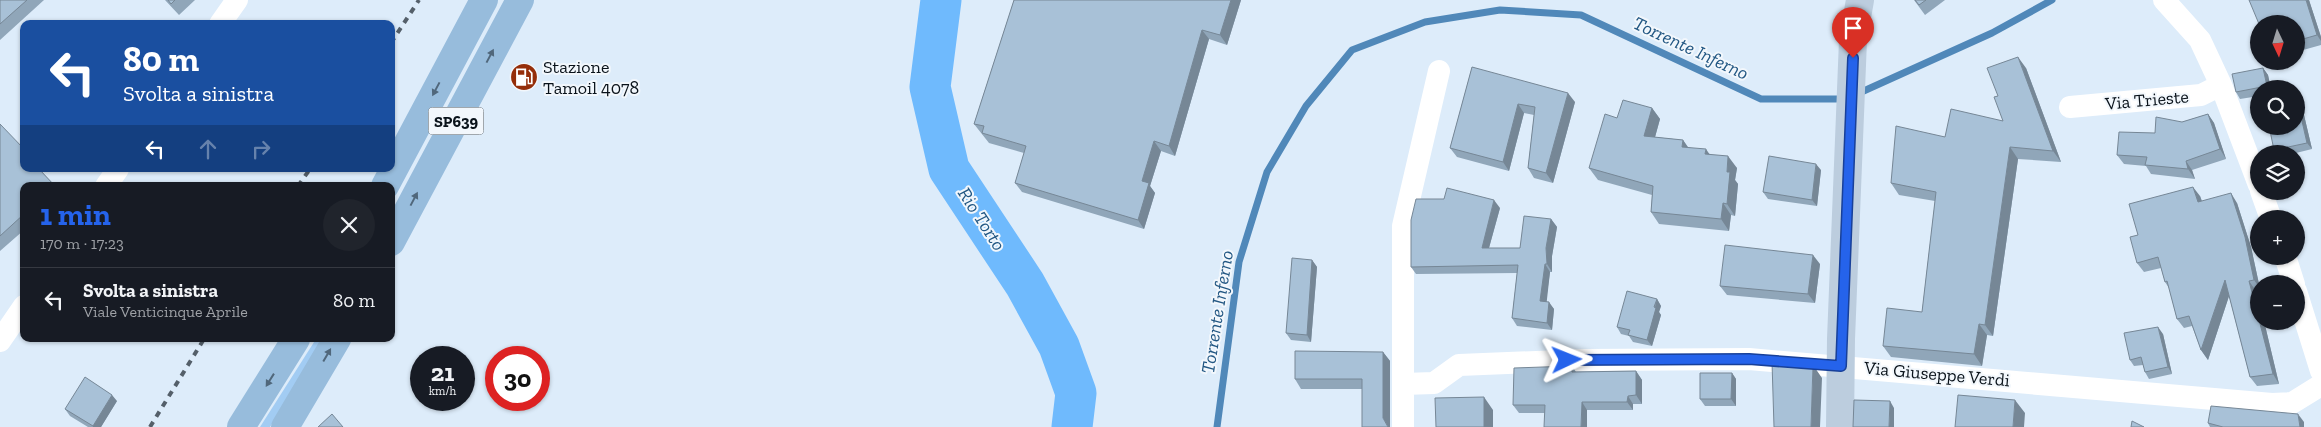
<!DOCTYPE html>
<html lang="it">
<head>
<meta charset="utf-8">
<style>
	:root { --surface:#171b24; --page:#20242c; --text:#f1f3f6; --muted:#9ea1a6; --line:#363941; --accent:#2563eb }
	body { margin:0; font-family:"Zilla Slab",serif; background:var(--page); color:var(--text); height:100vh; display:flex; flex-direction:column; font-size:19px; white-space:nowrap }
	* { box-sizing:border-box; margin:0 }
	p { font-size:16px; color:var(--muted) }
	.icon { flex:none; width:28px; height:28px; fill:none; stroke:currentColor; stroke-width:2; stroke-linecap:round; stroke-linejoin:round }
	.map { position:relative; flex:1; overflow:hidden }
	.sheet { position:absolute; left:20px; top:182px; width:375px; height:160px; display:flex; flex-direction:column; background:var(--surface); border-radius:10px; box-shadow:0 1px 4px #0004 }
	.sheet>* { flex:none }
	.hud { position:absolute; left:20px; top:20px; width:375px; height:152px; border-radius:10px; box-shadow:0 1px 4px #0004; background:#1a4fa0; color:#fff; overflow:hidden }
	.needle { width:32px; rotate:176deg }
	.buttons { position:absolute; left:2250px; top:15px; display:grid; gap:10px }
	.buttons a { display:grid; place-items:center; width:55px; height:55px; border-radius:50%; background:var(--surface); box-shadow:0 1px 4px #0004; font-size:25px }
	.speed { position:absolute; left:410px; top:346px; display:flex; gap:10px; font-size:25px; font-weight:700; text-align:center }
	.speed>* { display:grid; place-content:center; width:65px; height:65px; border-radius:50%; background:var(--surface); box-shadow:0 1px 4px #0004; line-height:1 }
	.speed small { font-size:12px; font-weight:400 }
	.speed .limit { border:8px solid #d22; background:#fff; color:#111 }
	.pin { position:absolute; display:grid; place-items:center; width:42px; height:42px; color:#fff; margin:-51px -21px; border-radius:50% 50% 50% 0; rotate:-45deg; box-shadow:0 0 5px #0007 }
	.pin .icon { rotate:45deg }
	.me { position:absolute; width:55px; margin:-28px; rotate:88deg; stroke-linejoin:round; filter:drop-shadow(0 0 4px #0008) }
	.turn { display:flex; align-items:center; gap:18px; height:105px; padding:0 20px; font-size:22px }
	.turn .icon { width:65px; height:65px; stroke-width:2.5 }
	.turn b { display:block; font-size:35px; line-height:42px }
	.lanes { display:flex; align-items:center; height:48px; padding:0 20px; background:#0003; justify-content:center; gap:25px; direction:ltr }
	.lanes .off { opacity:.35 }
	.round { display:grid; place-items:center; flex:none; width:52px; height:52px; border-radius:26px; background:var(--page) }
	.summary { display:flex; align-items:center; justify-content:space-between; height:85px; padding:0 20px }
	h1 { font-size:30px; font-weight:700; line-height:38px; color:var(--accent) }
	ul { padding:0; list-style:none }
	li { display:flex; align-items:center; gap:15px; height:65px; padding:0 20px; border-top:1px solid var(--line) }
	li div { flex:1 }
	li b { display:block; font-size:19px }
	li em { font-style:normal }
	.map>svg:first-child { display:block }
	.green { fill:#a2ccf3 }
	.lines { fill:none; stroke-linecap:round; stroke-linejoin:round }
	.stream { stroke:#5088b9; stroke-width:7 }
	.river { stroke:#6fbafd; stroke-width:41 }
	.minor { stroke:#fff; stroke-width:22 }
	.secondary { stroke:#bccdde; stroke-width:28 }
	.primary { stroke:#97bcdc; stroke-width:28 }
	.rail { stroke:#545f69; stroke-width:4; stroke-dasharray:6 6; stroke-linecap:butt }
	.wall { fill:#90a6b9 }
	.shaded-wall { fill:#768796 }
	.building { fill:#a8c1d7; stroke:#768796 }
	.oneway { fill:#50677b }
	.route-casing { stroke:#184099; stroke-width:12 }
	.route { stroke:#2563eb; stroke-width:9 }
	.labels { text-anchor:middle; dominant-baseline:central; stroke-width:4; stroke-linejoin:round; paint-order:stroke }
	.shield { fill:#f2f7fc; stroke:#4f575e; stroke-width:1 }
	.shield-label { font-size:16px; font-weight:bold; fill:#09121a }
	.poi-label { font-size:18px; fill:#09121a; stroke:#f2f7fc; text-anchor:start }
	.street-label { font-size:18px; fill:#09121a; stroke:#f2f7fc }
	.water-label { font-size:19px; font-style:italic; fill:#225783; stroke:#f2f7fc }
</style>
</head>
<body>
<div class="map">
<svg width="2321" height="427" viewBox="0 0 2321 427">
	<rect width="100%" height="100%" fill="#ddecfa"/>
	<path class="green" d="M316,339H324L270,427H260Z"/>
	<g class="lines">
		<path class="stream" d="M1857,94L1992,33L2052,0
			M1217,427L1239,262L1267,172L1306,106L1352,50L1425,22L1500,10L1581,15L1761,99H1845"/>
		<path class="river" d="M941,0L930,87L949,169L1025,284L1059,346L1076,393L1072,427"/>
		<path class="minor" d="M2164,0L2200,40L2221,85L2259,185
			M220,24L237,0
			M2070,107L2201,95L2221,85
			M106,186L118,169
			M2261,191L2271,219
			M2285,256L2294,284
			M2296,291L2321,371
			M0,341L24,306
			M1403,384L1434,383L1459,365L1585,360L1749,359L2272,404L2292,403L2321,385
			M1403,427V226L1439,71"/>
		<path class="secondary" d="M1840,427L1841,339L1853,40L1860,0"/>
		<path class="primary" d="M385,186L484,0
			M391,242L520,0
			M241,427L296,339
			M285,427L337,339"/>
		<path class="rail" d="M391,43L419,0
			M298,186L310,169
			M150,427L204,339"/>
	</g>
	<path class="wall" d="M0,0H44L0,40Z
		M165,0H195L179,15Z
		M1014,0H1241L1227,45L1209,39L1175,156L1161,151L1150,186L1155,193L1144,229L1022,192L1015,183L1024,153L989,143L974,124Z
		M1914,0H1945L1925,15Z
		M2309,0L2321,37V45L2296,52V24Z
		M1472,67L1575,102L1553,183L1534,178L1528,168L1534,115L1524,113L1509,171L1457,157L1450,148Z
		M2026,68L2061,162L2018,159L1993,336L1987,335L1982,366L1891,357L1883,346L1922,312L1935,201L1899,195L1891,183L1945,137L2003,121Z
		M2263,68L2268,75L2271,89H2259V96L2240,99L2236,92Z
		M1652,108L1660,119L1655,137L1683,140L1688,147L1710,154L1737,168L1735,180L1738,184L1735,216L1731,215L1729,231L1659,224L1651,212L1652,195L1598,180L1589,168L1617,118Z
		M2208,114L2214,123L2226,159L2192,170L2195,179L2151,174L2146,166L2124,164L2117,155L2155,133L2182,122Z
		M2304,115L2312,149L2292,154H2277L2274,150Z
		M0,124L24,169H39L55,186H24V230L0,251Z
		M1821,170L1817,206L1768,199L1763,192Z
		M2200,196L2202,201L2237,203L2251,247L2259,284V290L2256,291L2259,303V321H2264L2279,384L2257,386L2250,377L2229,296L2208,360L2201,350L2192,326L2184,328L2177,319L2169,288L2165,282L2161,268L2144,272L2137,263L2138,235Z
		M1500,208L1489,248H1520L1551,219L1557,227L1552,256V272H1550L1546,301L1554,309L1552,330L1517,326L1512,318L1517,273L1416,274L1411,267Z
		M1312,260L1317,267L1311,342L1291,340L1286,333Z
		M1820,264L1815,303L1727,295L1720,286Z
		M1657,299L1661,306L1659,312L1661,315L1652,346L1633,342L1629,336L1621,334L1617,327Z
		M2163,334L2172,374L2149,379L2145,372L2143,365L2134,366L2130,360Z
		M1383,352L1390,361V427L1362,389H1301L1295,379Z
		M1572,366L1576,372L1636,371L1642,380V404H1633V410H1587L1545,413H1519L1513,405Z
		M1732,373L1736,379V406H1705L1700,399Z
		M117,401L101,427H88L70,416L65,409Z
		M2304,422V427H2210L2208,423Z"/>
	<path class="shaded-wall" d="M1231,0H1241L1227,45L1220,35Z
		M2306,0H2309L2321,37V41L2317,35Z
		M1202,30L1209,39L1175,156L1169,146Z
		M2018,57L2026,68L2061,162L2053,151Z
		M2263,68L2268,75L2271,89H2269L2267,86Z
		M1568,93L1575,102L1553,183L1546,173Z
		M1518,104L1524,113L1509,171L1503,162Z
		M1652,108L1660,119L1652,148L1644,136Z
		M2299,108L2304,115L2312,149L2307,143Z
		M2208,114L2214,123L2226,159L2220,149Z
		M1683,140L1691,152L1682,147Z
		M1154,141L1161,151L1150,186L1155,193L1144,229L1138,220L1142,181Z
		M2010,147L2018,159L1993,336L1985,325Z
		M1706,149L1714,161L1705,154Z
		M1728,156L1737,168L1735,180L1738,184L1735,216L1727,204V172Z
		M2186,161L2192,170L2195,179L2188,169Z
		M1816,164L1821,170L1817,206L1812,200Z
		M2193,187L2200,196L2205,211L2198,202Z
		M2231,193L2237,203L2251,247L2259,284V287L2254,280Z
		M1494,200L1500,208L1487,255L1482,248Z
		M1723,203L1731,215L1729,231L1721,219Z
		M1551,219L1557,227L1552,256V272L1547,264L1546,248Z
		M1813,255L1820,264L1815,303L1808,294Z
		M1312,260L1317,267L1311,342L1307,335Z
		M1545,264L1550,272L1546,308L1540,301Z
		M2225,280L2231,290L2208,360L2201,350Z
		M2249,281L2256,291L2259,303V319Z
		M1657,299L1661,306L1659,312L1661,315L1652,346L1647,340Z
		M1549,302L1554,309L1552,330L1547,323Z
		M2259,321H2264L2279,384L2273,374Z
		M1979,324L1987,335L1982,366L1974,354Z
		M2158,327L2163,334L2172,374L2168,367Z
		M1383,352L1390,361V427H1388L1383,418Z
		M1813,365L1822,378L1820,427H1811Z
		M1636,371L1642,380V404L1636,395Z
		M1732,373L1736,379V406L1731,399Z
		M112,395L117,401L101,427H93V426Z
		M1628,396L1633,404V410L1627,402Z
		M1484,397L1493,410V427H1484Z
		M2015,400L2025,413L2024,427H2013Z
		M1890,401L1894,408V427H1889Z
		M1582,402L1587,410V427H1581Z
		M2298,414L2304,422V427H2300Z"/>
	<path class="building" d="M0,0H27L0,24Z
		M168,0H175L171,4Z
		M1014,0H1231L1220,35L1202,30L1169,146L1154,141L1142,181L1149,183L1138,220L1015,183L1026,146L982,133L984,126L974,124Z
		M1915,0H1926L1919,5Z
		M2249,0H2306L2317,35L2296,41V24H2259Z
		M2018,57L2053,151L2010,147L1985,325L1979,324L1974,354L1883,346L1887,308L1922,312L1936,192L1891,183L1896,126L1945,137L1951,109L2003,121L1994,97L1998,96L1987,68Z
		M1472,67L1568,93L1546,173L1528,168L1535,107L1518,104L1503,162L1450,148Z
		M2263,68L2267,86L2236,92L2232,74Z
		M1623,100L1652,108L1644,136L1683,140L1682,147L1706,149L1705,154L1728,156L1727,172H1730L1727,204L1723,203L1721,219L1651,212L1653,186L1589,168L1605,114L1617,118Z
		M2299,108L2307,143L2274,150L2269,126H2296V109Z
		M2208,114L2220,149L2186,161L2188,169L2145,165L2147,157L2117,155L2119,132L2155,133L2156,117L2182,122Z
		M0,124L24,149V169H39L55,186H24V214L0,236Z
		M1769,156L1816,164L1812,200L1763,192Z
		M2193,187L2198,202L2231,193L2245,237L2254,280L2249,281L2273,374L2250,377L2225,280L2201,350L2189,316L2177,319L2167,281L2165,282L2158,257L2137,263L2130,237L2138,235L2129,204Z
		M1447,188L1494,200L1482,248H1520L1524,216L1551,219L1546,248L1547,264H1545L1540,301L1549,302L1547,323L1512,318L1518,265L1411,267V220L1416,199H1444Z
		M1725,245L1813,255L1808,294L1720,286Z
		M1292,258L1312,260L1307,335L1286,333Z
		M1627,291L1657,299L1654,307L1656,308L1647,340L1628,335L1630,330L1617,327Z
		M2158,327L2168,367L2145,372L2141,357L2130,360L2124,333Z
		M1295,351L1383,352V418L1388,427H1362V379H1295Z
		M1772,362L1813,365L1811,427H1774Z
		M1572,366V372L1636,371V395L1628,396L1627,402H1582L1581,427H1544L1545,405H1513L1514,368Z
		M1700,373H1732L1731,399H1700Z
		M85,377L112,395L93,426L65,409Z
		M1958,395L2015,400L2013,427H1955Z
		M1484,397V427H1436L1435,398Z
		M1854,400L1890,401L1889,427H1853Z
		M2211,406L2298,414L2300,427H2223L2208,423Z
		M332,414L343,427H318Z
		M2132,421L2144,427H2131Z"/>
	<defs><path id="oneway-solid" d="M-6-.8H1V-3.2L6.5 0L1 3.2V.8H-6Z" transform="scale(1.25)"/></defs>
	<g class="oneway">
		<use href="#oneway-solid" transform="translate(490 56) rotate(-62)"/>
		<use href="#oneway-solid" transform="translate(436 89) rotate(118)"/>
		<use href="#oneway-solid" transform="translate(414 199) rotate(-62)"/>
		<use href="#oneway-solid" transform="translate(327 355) rotate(-60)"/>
		<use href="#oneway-solid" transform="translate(270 380) rotate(122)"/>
	</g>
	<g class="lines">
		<g class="route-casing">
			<path id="route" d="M1567,360L1749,359L1841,366L1853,58"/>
		</g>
		<use href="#route" class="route"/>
	</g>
	<defs>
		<g id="fuel-disc" transform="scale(1.4375)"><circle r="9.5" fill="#952e0a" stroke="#f2f7fc"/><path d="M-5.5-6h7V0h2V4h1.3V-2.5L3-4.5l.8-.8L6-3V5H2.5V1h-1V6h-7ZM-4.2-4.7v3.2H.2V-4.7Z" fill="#fff"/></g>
	</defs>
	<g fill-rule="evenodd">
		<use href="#fuel-disc" x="524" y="77"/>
	</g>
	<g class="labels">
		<rect class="shield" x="428.5" y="107.5" width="55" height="27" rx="4"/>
		<g class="shield-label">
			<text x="456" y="121">SP639</text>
		</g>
		<g class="poi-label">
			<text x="543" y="67">Stazione<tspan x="543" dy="21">Tamoil 4078</tspan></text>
		</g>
		<g class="street-label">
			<text transform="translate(2147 100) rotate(-5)">Via Trieste</text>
			<text transform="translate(1937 374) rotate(5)">Via Giuseppe Verdi</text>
		</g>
		<g class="water-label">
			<text transform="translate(1691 48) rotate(25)">Torrente Inferno</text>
			<text transform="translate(982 219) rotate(57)">Rio Torto</text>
			<text transform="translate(1217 312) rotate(-81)">Torrente Inferno</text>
		</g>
	</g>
</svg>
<div class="buttons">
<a><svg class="needle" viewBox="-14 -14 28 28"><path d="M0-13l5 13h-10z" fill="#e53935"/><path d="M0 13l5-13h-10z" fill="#9ea1a6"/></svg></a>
<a><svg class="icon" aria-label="search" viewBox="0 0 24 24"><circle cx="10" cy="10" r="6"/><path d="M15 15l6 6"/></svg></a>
<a><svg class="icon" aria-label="layers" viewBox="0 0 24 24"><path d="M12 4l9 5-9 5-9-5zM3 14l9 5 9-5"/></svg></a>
<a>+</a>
<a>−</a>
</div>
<div class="speed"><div>21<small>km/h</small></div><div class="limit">30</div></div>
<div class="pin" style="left:1853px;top:58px;background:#d93025"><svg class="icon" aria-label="arrive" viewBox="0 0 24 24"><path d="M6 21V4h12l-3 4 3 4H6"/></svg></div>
<svg class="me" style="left:1567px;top:360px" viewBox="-20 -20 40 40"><path d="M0-17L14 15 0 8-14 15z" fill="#2563eb" stroke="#fff" stroke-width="4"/></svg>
<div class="hud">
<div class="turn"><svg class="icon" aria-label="left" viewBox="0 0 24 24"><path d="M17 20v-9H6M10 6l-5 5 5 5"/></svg><div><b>80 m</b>Svolta a sinistra</div></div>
<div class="lanes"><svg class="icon" aria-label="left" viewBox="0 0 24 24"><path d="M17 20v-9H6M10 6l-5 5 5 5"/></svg><svg class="icon off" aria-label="ahead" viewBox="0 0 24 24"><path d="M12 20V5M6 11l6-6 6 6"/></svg><svg class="icon off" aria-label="right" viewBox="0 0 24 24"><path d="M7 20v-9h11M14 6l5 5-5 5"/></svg></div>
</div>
<section class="sheet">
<div class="summary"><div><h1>1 min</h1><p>170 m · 17:23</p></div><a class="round"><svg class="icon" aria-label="close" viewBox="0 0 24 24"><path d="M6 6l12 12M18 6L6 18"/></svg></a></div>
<ul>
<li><svg class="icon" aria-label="left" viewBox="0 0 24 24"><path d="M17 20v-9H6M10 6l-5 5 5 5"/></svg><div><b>Svolta a sinistra</b><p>Viale Venticinque Aprile</p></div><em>80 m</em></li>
</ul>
</section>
</div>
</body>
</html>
